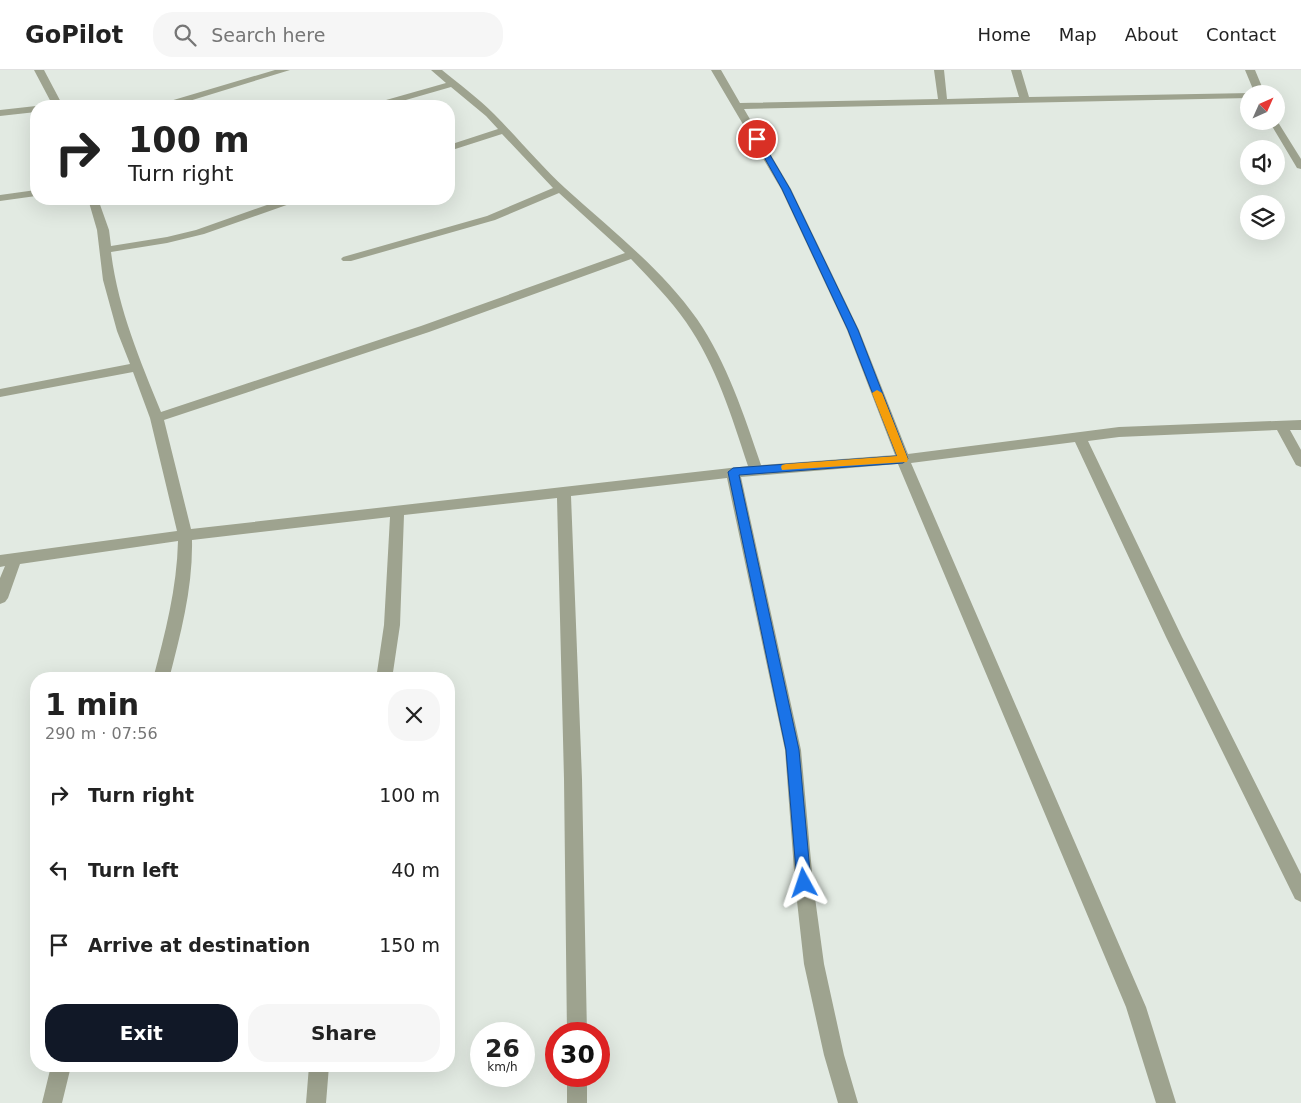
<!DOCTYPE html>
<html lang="en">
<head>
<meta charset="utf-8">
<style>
	:root { --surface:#fff; --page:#f6f6f6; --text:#222; --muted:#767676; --line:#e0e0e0; --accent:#111827 }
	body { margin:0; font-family:"DejaVu Sans",sans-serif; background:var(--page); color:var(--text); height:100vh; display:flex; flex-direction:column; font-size:19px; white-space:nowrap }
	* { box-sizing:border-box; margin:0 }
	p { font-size:16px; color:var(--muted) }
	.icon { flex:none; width:28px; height:28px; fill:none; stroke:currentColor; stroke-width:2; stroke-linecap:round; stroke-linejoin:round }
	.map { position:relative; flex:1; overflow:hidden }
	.drawer { position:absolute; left:30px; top:602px; width:425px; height:400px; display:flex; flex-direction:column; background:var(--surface); border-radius:20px; box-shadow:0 5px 20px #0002 }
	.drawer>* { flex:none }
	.banner { position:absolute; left:30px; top:30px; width:425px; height:105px; border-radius:20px; box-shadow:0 5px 20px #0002; background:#fff; color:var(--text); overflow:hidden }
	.needle { width:32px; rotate:45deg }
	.fabs { position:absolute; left:1240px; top:15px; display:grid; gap:10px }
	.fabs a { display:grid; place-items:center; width:45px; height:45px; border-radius:50%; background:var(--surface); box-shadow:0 5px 20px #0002; font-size:25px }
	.speed { position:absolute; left:470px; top:952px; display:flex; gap:10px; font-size:25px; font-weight:700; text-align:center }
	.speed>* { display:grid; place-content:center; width:65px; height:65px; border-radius:50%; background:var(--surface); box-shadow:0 5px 20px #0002; line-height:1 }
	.speed small { font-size:12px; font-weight:400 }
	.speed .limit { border:8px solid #d22; background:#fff; color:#111 }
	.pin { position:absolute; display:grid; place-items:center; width:42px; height:42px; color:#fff; margin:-21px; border:2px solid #fff; border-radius:50%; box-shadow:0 1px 5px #0007 }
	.me { position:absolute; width:55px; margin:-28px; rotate:355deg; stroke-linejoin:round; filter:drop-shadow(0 0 4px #0008) }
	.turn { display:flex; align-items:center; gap:18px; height:105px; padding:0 15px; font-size:22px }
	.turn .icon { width:65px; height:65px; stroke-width:2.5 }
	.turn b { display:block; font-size:35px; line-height:42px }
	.round { display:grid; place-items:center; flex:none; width:52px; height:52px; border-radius:20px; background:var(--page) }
	.headline { display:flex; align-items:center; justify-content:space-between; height:85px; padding:0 15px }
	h1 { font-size:30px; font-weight:600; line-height:38px }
	.action { display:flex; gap:10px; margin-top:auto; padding:10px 15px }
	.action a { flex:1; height:58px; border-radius:20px; background:var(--accent); color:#fff; font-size:20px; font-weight:600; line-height:58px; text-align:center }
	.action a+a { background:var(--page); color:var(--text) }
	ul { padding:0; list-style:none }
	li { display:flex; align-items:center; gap:15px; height:75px; padding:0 15px }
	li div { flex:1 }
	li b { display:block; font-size:19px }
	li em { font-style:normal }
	header { display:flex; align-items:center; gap:30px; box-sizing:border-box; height:70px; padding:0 25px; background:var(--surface); border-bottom:1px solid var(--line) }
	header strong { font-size:24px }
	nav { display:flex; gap:28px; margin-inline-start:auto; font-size:18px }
	.search { width:350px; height:45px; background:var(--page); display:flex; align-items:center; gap:12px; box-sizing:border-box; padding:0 18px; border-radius:20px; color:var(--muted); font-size:19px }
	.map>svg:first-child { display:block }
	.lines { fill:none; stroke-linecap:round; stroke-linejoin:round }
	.street { fill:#9ea38f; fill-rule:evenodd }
	.route { fill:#1a73e8; stroke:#114b97 }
	.slow { fill:#f59e0b }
</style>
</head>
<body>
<header>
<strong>GoPilot</strong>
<div class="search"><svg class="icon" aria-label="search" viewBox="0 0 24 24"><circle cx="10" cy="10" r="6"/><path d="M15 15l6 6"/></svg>Search here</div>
<nav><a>Home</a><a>Map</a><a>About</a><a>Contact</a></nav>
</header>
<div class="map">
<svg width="1301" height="1033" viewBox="0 0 1301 1033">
	<rect width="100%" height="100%" fill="#e2eae2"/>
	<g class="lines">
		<path class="street" d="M34,0H44L63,36H53Z
			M275,0H290L173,36H158L160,34Z
			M431,0H442C459,14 478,28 494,44C518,68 540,95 565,118C611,160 661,198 697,249C727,293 744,345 761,395L895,385L847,260L781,119L711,0H721L740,33L938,29L934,0H944L947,29L1019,27L1011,0H1021L1029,27L1252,23L1249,24V28L744,39L791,119L859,260L908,384L1119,357L1301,350V360H1290L1301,380V397L1296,395L1277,360L1119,367L1088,371L1182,567L1301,804V832L1295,829L1166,567L1075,372L911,393L1146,937L1176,1033H1156L1126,937L898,394L741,407L801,680L813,813L824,894L844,985L858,1033H838L824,985L804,894L795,813L785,680L727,408L571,426L582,709L587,964H567L564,709L557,428L404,445L400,555L392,609H376L384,555L390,447L192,470C193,517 181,563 169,609H153C165,564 177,518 178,471L20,494L8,528L5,532L0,534V508L5,496L0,497V485L177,461L150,348L133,302L0,327V319L130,294L117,261L103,210L97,160L88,129H98L109,160L111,176L167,167L196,160L284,129H299L298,131L204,164L167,173L111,182C118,239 140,290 161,342L421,256L625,183L559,123L495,150L351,191H343L341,189L343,187L487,146L553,118L502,64L449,81V75L498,59L486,46L451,17L385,36H370L372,34L446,13ZM631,189C650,209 670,229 686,252C716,295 732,347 748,396L191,459L164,350L429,262Z
			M1245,0H1255L1265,24H1255Z
			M36,36V42L0,46V40Z
			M1276,49L1301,89V99L1297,98L1269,51H1276Z
			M36,120V126L0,131V125Z
			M51,996H71L62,1033H42Z
			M309,996H329L326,1033H306Z
			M567,1006H587V1033H567Z"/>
	</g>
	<path class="route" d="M755,68H760L790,119L858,260L908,389L903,393L739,405L799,680L811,813L809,818L804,820L799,818L797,813L786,680L728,402L733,398L897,386L848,260L782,119L754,69Z"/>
	<path class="slow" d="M877,320L882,323L908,389L907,392L782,400L781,397L782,395L786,394L897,386L872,323Z"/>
</svg>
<div class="fabs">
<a><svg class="needle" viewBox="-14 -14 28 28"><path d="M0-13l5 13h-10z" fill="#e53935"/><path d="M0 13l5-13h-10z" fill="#767676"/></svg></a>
<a><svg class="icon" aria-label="sound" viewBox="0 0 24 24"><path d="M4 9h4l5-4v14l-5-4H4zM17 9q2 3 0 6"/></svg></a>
<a><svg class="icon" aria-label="layers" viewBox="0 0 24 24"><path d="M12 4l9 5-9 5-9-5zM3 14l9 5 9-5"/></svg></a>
</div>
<div class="speed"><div>26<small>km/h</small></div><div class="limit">30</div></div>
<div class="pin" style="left:757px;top:69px;background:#d93025"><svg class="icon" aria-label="arrive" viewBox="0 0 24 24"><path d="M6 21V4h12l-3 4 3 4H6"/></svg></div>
<svg class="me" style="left:804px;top:813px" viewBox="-20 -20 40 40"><path d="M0-17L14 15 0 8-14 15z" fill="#1a73e8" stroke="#fff" stroke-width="4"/></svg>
<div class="banner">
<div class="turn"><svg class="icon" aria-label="right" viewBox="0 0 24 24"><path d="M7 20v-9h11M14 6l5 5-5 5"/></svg><div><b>100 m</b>Turn right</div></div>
</div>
<section class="drawer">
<div class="headline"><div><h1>1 min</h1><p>290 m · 07:56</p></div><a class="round"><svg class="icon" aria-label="close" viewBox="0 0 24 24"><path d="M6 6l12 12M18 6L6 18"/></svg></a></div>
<ul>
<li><svg class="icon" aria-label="right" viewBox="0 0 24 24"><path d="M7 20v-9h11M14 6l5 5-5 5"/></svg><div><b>Turn right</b></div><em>100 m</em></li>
<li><svg class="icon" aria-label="left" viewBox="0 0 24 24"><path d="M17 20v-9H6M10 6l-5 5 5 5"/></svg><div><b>Turn left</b></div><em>40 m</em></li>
<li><svg class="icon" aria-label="arrive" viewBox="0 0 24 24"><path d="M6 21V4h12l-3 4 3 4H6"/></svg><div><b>Arrive at destination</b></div><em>150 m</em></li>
</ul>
<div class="action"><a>Exit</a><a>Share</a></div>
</section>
</div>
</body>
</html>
